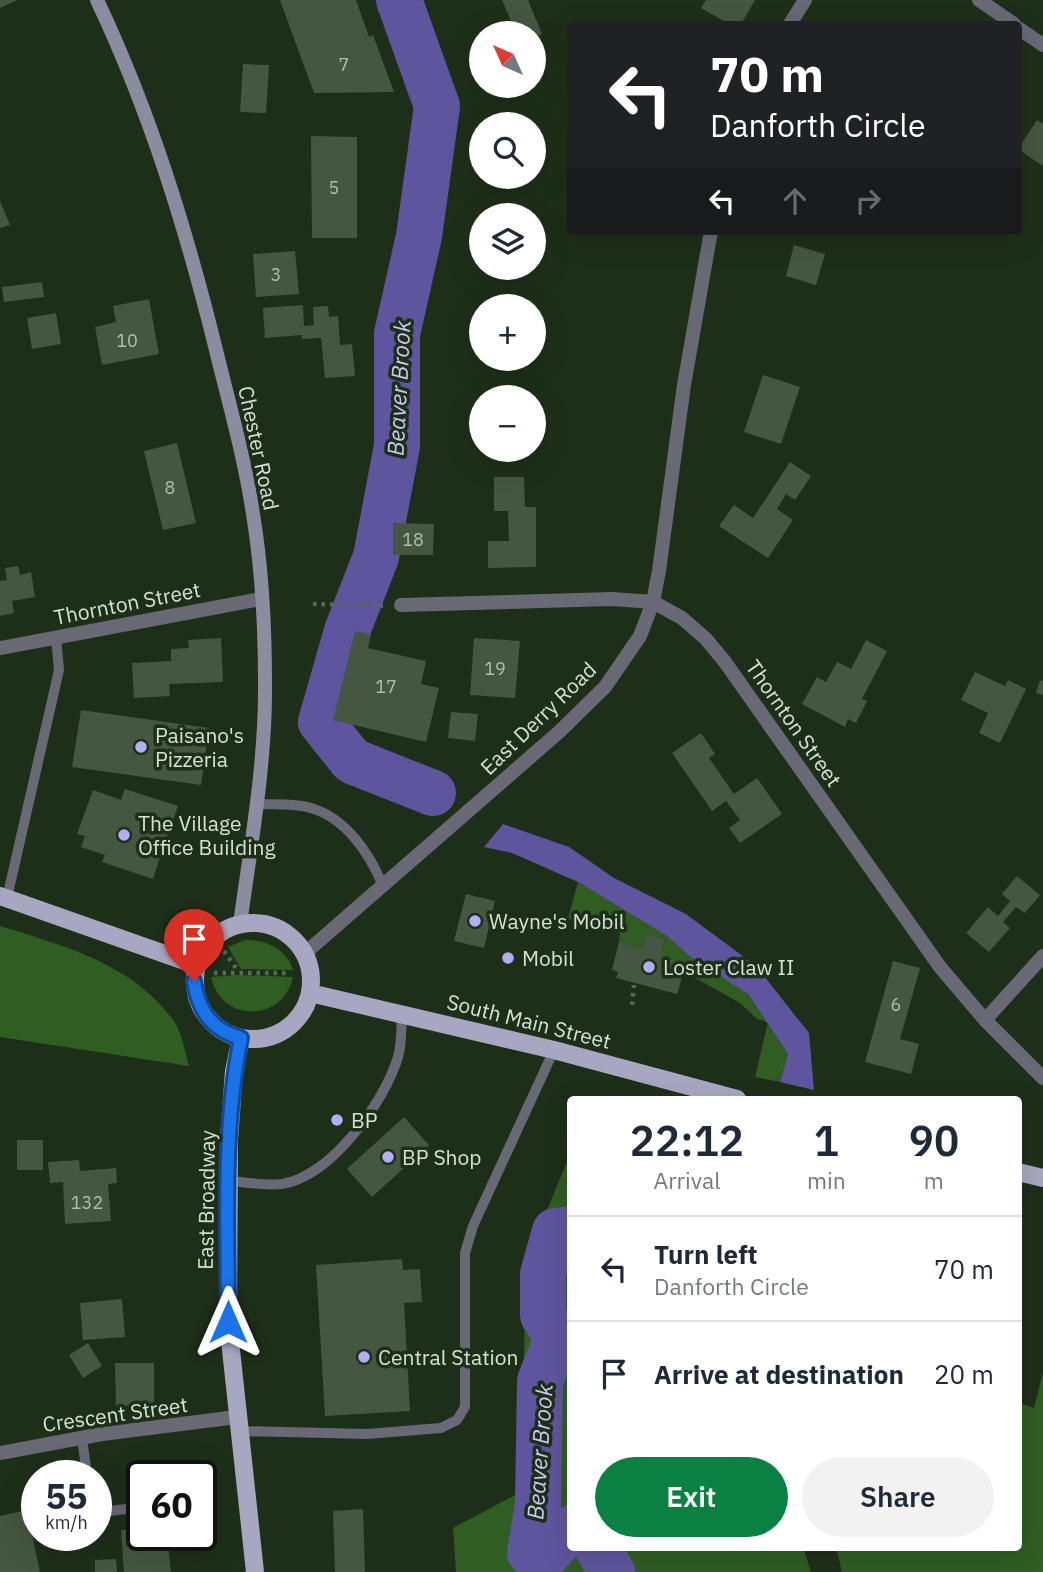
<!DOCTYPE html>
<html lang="en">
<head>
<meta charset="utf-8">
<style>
	:root { --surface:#fff; --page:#f2f2f3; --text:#1f2937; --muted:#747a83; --line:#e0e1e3; --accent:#0b8043 }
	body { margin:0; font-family:"IBM Plex Sans",sans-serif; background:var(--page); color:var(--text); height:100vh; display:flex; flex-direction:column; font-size:26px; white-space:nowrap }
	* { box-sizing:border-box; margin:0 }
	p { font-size:23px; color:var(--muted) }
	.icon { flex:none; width:38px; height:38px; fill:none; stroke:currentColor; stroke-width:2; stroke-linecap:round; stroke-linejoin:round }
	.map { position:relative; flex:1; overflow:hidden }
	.drawer { position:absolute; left:567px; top:1096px; width:455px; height:455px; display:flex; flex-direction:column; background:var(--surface); border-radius:7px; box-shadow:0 7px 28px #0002 }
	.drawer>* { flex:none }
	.top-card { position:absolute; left:567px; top:21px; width:455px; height:214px; border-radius:7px; box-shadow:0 7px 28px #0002; background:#202124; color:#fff; overflow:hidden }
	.needle { width:46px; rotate:315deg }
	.buttons { position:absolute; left:469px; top:21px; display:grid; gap:14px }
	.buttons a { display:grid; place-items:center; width:77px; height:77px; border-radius:50%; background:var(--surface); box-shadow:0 7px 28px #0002; font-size:35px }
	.speed { position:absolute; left:21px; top:1460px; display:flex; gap:14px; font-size:35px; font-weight:700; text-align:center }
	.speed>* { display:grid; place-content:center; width:91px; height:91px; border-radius:50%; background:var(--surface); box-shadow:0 7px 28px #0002; line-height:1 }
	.speed small { font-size:18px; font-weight:400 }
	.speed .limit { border:4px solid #111; border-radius:10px; background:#fff; color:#111 }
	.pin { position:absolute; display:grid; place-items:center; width:60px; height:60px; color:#fff; margin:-72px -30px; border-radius:50% 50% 50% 0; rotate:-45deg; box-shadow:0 0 7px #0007 }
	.pin .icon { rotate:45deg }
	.me { position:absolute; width:77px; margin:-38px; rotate:0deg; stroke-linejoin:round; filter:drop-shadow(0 0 5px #0008) }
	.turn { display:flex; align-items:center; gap:24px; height:147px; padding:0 28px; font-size:32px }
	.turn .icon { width:91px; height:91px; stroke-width:2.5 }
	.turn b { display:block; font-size:49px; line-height:60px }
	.lanes { display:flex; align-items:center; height:66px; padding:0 28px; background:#0003; justify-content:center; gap:35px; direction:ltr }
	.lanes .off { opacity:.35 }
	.eta { display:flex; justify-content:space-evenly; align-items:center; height:119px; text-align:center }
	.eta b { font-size:42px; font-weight:600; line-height:49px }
	.button { display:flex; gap:14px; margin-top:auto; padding:14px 28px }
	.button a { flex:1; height:80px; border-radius:42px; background:var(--accent); color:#fff; font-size:28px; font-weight:600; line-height:80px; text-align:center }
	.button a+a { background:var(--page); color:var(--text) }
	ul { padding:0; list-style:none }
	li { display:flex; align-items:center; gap:21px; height:105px; padding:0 28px; border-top:2px solid var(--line) }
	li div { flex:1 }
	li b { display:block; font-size:26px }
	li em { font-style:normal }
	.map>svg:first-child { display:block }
	.green { fill:#305d22 }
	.water { fill:#5f559e }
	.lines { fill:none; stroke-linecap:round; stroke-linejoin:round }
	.river { stroke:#5f559e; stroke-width:46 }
	.building { fill:#455740 }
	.path { stroke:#5a6955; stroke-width:4.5; stroke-dasharray:3.5 5; stroke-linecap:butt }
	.service { stroke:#696875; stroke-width:10 }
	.minor { stroke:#696875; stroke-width:14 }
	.tertiary { stroke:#696875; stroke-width:14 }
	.secondary { stroke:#8c8ca0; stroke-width:14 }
	.primary { stroke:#a8a7c1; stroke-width:18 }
	.route-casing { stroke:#114b97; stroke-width:18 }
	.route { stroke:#1a73e8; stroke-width:12 }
	.poi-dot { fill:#b3adf9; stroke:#1e2f19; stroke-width:2.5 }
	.labels { text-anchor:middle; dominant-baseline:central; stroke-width:7; stroke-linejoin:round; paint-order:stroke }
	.number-label { font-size:18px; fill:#b2beae }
	.street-label { font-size:21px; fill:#d6e1d3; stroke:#1e2f19 }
	.poi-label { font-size:21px; fill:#d6e1d3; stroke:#1e2f19; text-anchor:start }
	.water-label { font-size:23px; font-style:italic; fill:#cbc9f3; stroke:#1e2f19 }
</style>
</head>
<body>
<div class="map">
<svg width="1043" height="1572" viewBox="0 0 1043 1572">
	<rect width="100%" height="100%" fill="#1e2f19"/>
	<path class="green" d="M578,882L667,936L693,958L748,994L788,1054L780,1082L755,1077L768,1022L757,1019L740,1003L683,971L685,963L661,957L665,939L646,934L642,948L619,942L620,933L568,919Z
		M0,926C62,945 133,964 173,1020C182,1032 185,1052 189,1066L0,1037Z
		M245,940C265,939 288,950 293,970L241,969L228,947Z
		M237,975L293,977C283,1023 221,1023 211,977Z
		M570,1154V1547H803L811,1572H456L453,1528L521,1492L526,1262Z
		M1043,1372V1572H842L836,1547H1018L1019,1403L1034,1408Z"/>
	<path class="water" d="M503,824L569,847L614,878L686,914L756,966L809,1033L814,1090L780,1082L788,1054L748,994L692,958L667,936L578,882L512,853L484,847Z"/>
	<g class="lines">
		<path class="river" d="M399,0L437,106L419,236L397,334V446L376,557L347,631L321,722L352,761L433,793
			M570,1229L555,1231L543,1274V1315L557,1338L540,1381L538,1504L530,1553L540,1562L570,1529
			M597,1547L612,1572"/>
	</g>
	<path class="building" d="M0,0H17L0,8Z
		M280,0H356L369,37L373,35L394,92L314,93Z
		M502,0H528L542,34L534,37V33H516Z
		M706,0H755L741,24H729L701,8Z
		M243,64L269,65L266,113L240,112Z
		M1037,120L1043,124V166L1018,149Z
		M311,136L357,137V238H312Z
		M0,201L10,225L0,228Z
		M794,245L825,254L816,285L786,276Z
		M295,251L299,294L256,297L253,254Z
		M42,282L44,297L4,302L2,287Z
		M149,299L159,354L102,365L95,327L116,322L113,306Z
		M303,305L304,326L314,325L313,307L328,306L329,317L338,316L340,345L352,344L355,376L325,378L321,338L302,339V335L265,338L263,308Z
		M56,313L61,344L32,349L27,318Z
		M763,375L800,387L781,444L744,432Z
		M177,443L196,523L163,530L144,451Z
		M790,462L811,476L795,500L786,494L777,509L793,520L768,558L719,526L734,505L753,518Z
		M494,477H524L525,507H536V567L488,568V541H509L508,511H494Z
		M393,523L434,524L433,555H393Z
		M18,566L20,575L31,572L35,597L12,601L14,613L0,616V581L7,580L5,568Z
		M355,631L371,634L368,648L426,661L421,684L439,688L426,742L333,720Z
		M221,638L223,682L169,684L170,696L134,698L132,663L171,661V649L189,648L188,640Z
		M474,638L520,641L515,698L470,695Z
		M866,640L887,651L862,699L867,701L856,723L848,719L845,727L802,704L817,677L826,682L837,662L851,669Z
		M975,672L1005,686L1008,680L1026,689L1000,743L979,733L988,713L961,700Z
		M1040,680L1043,681V695L1036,693Z
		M81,710L209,728L201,785L72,767Z
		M451,712L478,714L475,741L448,738Z
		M701,733L715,754L709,758L734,794L757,778L782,814L740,843L729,828L740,820L726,801L712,811L672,753Z
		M125,789L178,806L165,842L172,844L167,856L161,854L153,879L102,862L105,855L81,847L85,836L77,834L93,790L121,800Z
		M1017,876L1040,895L1025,913L1016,907L1003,922L1010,928L989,952L966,933L988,907L998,916L1010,901L1002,894Z
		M466,894L495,901L484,948L454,941Z
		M646,934L665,939L661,957L686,963L677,994L616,978L618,972L612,970L619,942L642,948Z
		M893,961L920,968L900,1039L919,1044L911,1074L865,1062Z
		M404,1117L429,1145L372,1197L347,1169Z
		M17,1140H43V1170H17Z
		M79,1160L80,1171L116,1168L117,1183L108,1184L111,1221L65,1224L63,1182L50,1183L48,1162Z
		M402,1259L403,1270L420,1269L422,1302L404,1303L410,1411L325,1416L316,1265Z
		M122,1299L125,1337L83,1340L80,1303Z
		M88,1343L102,1366L83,1378L69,1355Z
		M115,1363H154V1405L116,1406Z
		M363,1509L365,1572H335L333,1511Z
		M27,1510L40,1572H0V1516Z
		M142,1528V1535H167L171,1572H124L121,1530Z
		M116,1559L117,1572H95V1560Z"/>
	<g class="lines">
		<path class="path" d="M313,604L383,606
			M224,951L238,971
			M214,973H290
			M632,1005L634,985"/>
		<path class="service" d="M256,804C273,805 294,803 311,808C346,818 370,854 383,886
			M7,898L59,670L56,637
			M228,1181C246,1182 265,1186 282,1184C331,1177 385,1101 398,1057C402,1044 401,1027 402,1014
			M238,1431L367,1434L441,1428L457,1420L465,1407V1253L473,1226L554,1050
			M82,1438L87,1475
			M96,1504L110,1511L142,1507"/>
		<path class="minor" d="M979,0L1014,24
			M1018,28L1043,45
			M401,605L612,599L653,602L682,618L706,639L725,662L940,967L985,1020L1043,1078
			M0,648L261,599
			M985,1020L1043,956
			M0,1453L102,1434L237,1417"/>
		<path class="tertiary" d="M790,24L805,0
			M304,954L559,732L605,687L640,636L653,602L659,571L684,385L711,231"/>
		<path class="secondary" d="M97,0C151,114 187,232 217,354C230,407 245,460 253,514C262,569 265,626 265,682C266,762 251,844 240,924"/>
		<path class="primary" d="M0,896L196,965
			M195 981a58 58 0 1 1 116 0a58 58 0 1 1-116 0Z
			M310,993L554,1050L737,1099
			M241,1038L234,1071L229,1140L228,1322L255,1572
			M1018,1172L1043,1178"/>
	</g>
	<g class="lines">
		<g class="route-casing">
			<path id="route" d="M194,981C198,1010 211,1030 241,1038C222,1131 228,1228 228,1322"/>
		</g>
		<use href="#route" class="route"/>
	</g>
	<g class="poi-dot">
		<circle cx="141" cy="747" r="7"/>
		<circle cx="124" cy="835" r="7"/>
		<circle cx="475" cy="921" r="7"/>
		<circle cx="508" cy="958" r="7"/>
		<circle cx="649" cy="967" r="7"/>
		<circle cx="337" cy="1120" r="7"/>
		<circle cx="388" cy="1157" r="7"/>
		<circle cx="364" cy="1357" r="7"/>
	</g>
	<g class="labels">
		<g class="number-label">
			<text x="344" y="64">7</text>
			<text x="334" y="187">5</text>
			<text x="276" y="274">3</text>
			<text x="127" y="340">10</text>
			<text x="170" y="487">8</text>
			<text x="413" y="539">18</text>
			<text x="495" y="668">19</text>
			<text x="386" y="686">17</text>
			<text x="896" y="1004">6</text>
			<text x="87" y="1202">132</text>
		</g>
		<g class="street-label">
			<text transform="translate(259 448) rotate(78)">Chester Road</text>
			<text transform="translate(127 603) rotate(-11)">Thornton Street</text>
			<text transform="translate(538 718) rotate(-44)">East Derry Road</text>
			<text transform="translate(794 723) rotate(55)">Thornton Street</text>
			<text transform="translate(529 1021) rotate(14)">South Main Street</text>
			<text transform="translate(206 1200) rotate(-89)">East Broadway</text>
			<text transform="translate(115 1414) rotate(-8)">Crescent Street</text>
		</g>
		<g class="poi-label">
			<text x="155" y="735">Paisano's<tspan x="155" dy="24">Pizzeria</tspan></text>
			<text x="138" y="823">The Village<tspan x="138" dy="24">Office Building</tspan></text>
			<text x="489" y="921">Wayne's Mobil</text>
			<text x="522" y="958">Mobil</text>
			<text x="663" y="967">Loster Claw II</text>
			<text x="351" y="1120">BP</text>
			<text x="402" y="1157">BP Shop</text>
			<text x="378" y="1357">Central Station</text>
		</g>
		<g class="water-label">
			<text transform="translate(398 388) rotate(-87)">Beaver Brook</text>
			<text transform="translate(539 1452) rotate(-86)">Beaver Brook</text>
		</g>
	</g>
</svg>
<div class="buttons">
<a><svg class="needle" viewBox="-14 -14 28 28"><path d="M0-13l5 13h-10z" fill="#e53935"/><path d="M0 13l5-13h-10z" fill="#747a83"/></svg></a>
<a><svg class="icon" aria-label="search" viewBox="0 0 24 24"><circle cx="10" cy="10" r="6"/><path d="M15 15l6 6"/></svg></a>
<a><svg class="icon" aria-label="layers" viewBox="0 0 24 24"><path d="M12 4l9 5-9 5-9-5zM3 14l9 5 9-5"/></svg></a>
<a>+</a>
<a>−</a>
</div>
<div class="speed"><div>55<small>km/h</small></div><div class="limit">60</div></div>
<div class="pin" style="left:194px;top:981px;background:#d93025"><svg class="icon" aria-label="arrive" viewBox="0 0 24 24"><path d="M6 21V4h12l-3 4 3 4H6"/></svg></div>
<svg class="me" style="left:228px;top:1322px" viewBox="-20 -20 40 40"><path d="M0-17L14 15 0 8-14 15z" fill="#1a73e8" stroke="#fff" stroke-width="4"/></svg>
<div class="top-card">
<div class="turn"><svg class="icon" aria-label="left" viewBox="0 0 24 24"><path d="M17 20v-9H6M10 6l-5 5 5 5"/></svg><div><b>70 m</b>Danforth Circle</div></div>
<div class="lanes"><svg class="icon" aria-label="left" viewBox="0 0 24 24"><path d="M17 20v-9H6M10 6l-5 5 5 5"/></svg><svg class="icon off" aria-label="ahead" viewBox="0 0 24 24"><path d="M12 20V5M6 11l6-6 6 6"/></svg><svg class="icon off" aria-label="right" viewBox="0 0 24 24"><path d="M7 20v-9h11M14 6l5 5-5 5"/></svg></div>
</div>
<section class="drawer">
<div class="eta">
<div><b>22:12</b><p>Arrival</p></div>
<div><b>1</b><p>min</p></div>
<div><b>90</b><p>m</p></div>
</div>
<ul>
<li><svg class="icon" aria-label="left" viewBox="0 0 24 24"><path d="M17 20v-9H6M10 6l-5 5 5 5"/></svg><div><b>Turn left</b><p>Danforth Circle</p></div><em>70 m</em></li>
<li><svg class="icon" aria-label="arrive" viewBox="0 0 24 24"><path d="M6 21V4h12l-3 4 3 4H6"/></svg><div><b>Arrive at destination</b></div><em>20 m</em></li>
</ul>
<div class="button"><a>Exit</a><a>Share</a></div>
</section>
</div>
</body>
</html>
